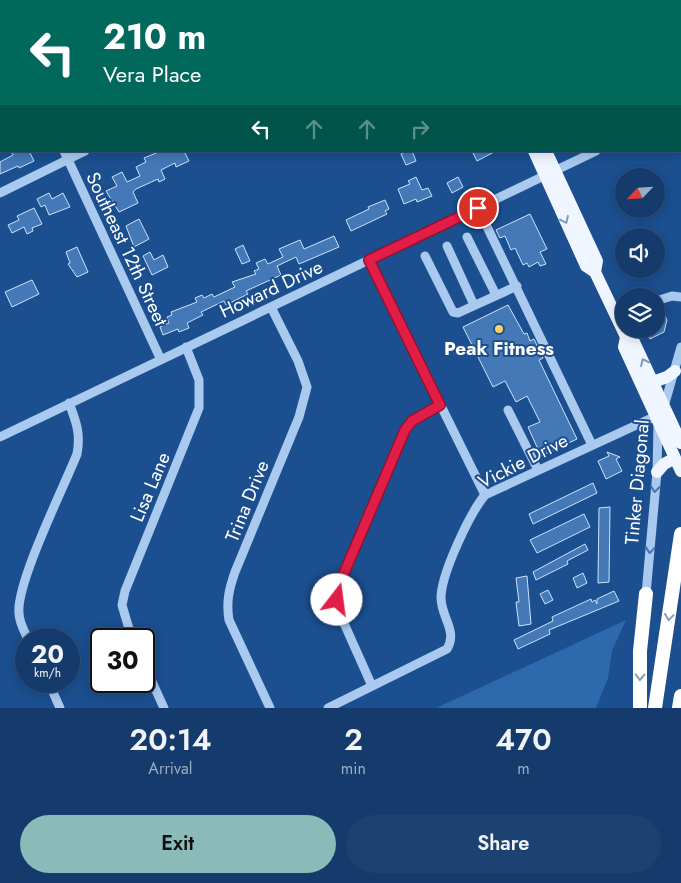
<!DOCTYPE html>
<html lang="en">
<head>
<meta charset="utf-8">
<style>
	:root { --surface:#143b6b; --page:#1d4271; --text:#f1f3f6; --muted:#9dadc1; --line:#33557e; --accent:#8bbbb9 }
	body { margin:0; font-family:Jost,sans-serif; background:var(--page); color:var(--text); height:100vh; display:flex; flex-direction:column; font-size:19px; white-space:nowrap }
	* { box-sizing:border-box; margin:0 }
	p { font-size:16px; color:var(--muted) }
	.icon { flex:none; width:28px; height:28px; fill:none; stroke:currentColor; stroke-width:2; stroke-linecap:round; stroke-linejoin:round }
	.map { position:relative; height:708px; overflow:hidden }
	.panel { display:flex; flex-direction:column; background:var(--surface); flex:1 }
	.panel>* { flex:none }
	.guide { position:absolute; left:0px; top:0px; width:681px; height:152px; box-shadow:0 2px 12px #0003,0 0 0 1px var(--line); background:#00695c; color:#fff; overflow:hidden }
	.needle { width:32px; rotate:245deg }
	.tools { position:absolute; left:615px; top:168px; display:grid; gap:10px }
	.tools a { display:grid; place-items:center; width:50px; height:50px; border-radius:50%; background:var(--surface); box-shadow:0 2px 12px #0003,0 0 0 1px var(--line); font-size:25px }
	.speed { position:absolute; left:15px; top:628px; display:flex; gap:10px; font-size:25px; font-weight:700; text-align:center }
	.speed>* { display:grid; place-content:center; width:65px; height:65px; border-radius:50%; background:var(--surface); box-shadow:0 2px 12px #0003,0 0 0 1px var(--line); line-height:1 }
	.speed small { font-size:12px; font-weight:400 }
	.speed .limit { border:2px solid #111; border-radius:8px; background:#fff; color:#111 }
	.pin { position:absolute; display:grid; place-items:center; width:42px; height:42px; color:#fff; margin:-21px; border:2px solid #fff; border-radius:50%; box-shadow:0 1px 5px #0007 }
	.me { position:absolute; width:55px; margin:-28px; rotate:15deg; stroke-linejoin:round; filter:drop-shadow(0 0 4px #0008) }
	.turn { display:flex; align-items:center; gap:18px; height:105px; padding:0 20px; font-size:22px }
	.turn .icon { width:65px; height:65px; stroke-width:2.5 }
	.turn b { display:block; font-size:35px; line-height:42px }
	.lanes { display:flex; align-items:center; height:48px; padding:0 20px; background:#0003; justify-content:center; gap:25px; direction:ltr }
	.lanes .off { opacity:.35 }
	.eta { display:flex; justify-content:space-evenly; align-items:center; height:85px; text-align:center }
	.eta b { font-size:30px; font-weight:600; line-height:35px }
	.cta { display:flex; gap:10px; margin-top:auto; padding:10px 20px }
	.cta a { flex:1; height:58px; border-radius:30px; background:var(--accent); color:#111; font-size:20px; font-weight:600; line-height:58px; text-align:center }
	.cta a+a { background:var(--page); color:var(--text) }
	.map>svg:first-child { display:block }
	.green { fill:#2e69ad }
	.building { fill:#4478b7; stroke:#cfe3fa }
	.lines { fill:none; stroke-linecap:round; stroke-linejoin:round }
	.minor { stroke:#a9c9ee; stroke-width:9 }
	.major { stroke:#f0f6ff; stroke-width:12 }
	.highway { stroke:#fff; stroke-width:14 }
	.oneway { stroke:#7b9ac1 }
	.oneway2 { stroke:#4674ac }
	.oneway3 { stroke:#829ec1 }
	.route-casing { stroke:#92132f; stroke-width:12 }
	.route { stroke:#e11d48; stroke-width:9 }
	.poi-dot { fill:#ffd166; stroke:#1b4f8f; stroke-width:2 }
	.labels { text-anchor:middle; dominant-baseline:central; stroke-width:4; stroke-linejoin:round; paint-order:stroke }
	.street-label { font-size:19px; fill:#fff; stroke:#1b4f8f }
	.poi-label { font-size:19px; font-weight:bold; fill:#fff; stroke:#1b4f8f }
</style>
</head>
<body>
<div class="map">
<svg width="681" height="708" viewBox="0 0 681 708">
	<rect width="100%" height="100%" fill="#1b4f8f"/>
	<path class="green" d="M626,620L612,651L608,678L596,708H436Z"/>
	<path class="building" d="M11,151H29L34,161L19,168L18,166L0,174V162L13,155Z
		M161,151H184L189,161L176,167L175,163L161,170L165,179L159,182L158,179L136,189L133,192L138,203L119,212L106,191L117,186L112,177L122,172L127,182L140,176L136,167L146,162L144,158Z
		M406,151H412L416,161L406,165L401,154Z
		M472,151H496L477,161Z
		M416,177L422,190L428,188L432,196L417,202L416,199L404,204L398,189L410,184L408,181Z
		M458,177L463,187L452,193L447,183Z
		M49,193L52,199L63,193L70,207L49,215L45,205L41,207L37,199Z
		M385,200L389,209L385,211L387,214L351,231L346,220L369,209L368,207Z
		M34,208L42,224L32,228L33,231L27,234L24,227L12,233L8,225L19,220L17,216Z
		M530,214L547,249L540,252L546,264L540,266L538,262L529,267L527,263L523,265L515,248L511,250L505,236L500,238L496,230Z
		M139,219L149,239L134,247L126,226Z
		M334,236L339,247L299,264L296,257L277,266L281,275L246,291L248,294L226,305L224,301L201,312L203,315L187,323L189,328L179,332L178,329L163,335L160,327L169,323L167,317L172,315L171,312L197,302L195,298L202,295L204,298L212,294L214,297L235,287L232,282L256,274L254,271L259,269L256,263L265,259L268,264L283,257L279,249L300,240L304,249Z
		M243,245L250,261L242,264L235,249Z
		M77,247L88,272L77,277L68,264L70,263L66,252Z
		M150,252L154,260L163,255L168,267L152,275L143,256Z
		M32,280L39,294L12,307L5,292Z
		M508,305L524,334L527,333L530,341L534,339L543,358L539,360L577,439L541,456L528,427L540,422L527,396L516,402L505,381L493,387L463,327Z
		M662,310L667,320L664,332L650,339L645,329H656V312Z
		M607,452L620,457L616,459L622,471L606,479L598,461L609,456Z
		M593,483L597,493L533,524L529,514Z
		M610,507L609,582L598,583L599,508Z
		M584,514L590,527L537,553L530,540Z
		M585,544L588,550L567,561L568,564L536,580L533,572Z
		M583,573L587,583L577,588L573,578Z
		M527,576L531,624L519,626L516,602H519L516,578Z
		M548,590L553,600L545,604L540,594Z
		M614,591L619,601L549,630L550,634L518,649L514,640L553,621L552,617L591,599L592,602L595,600L597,604V599Z"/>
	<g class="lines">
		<path class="minor" d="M400,1L403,0
			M0,15L1,17
			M680,111L681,110
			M64,151L161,360
			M0,193L85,151
			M478,208L592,445
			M467,237L496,295
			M447,246L474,305
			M425,256L453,312L458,313L517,286
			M369,260L485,495
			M656,301L672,296L681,297
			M508,410L538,470
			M663,410L681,347
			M0,437L596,151
			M646,594L657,472L658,424
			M28,639C24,631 19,622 19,613C16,583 64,487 77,454C81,434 76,421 69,403
			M132,639L122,605L125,591L199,408V380L186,347
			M144,664L164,708
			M48,681L60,708
			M372,686L339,612L337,600L339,585L405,430L412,421L440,405
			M270,708L229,620C226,602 229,589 235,572L299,417L307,387L298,361L271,307
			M328,708L447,649C458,631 441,617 441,598C441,574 470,513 485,495L656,416"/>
		<path class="major" d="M464,0L465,1
			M476,0L477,1
			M534,151L586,266L595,272L626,337L624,347L681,471
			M546,151L597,261L595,272
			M626,337L634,342L681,443
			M653,382L667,377L675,371
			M657,472L664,464L675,458"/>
		<path class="highway" d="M640,708V651L646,594
			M655,708L681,534
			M679,708L681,696"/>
	</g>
	<defs><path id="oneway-chevron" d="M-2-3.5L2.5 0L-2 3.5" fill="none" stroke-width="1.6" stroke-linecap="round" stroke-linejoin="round" transform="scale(1.25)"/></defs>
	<g class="oneway">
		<use href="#oneway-chevron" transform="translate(565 220) rotate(65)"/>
		<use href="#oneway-chevron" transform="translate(644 362) rotate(-115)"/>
	</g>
	<g class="oneway2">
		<use href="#oneway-chevron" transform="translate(655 489) rotate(96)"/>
		<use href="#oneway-chevron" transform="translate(650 550) rotate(95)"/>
	</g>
	<g class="oneway3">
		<use href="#oneway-chevron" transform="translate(669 617) rotate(98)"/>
		<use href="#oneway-chevron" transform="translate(640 677) rotate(91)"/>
	</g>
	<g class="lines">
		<g class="route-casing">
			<path id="route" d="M337,600L339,585L405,430L412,421L440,405L369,260L478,208"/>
		</g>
		<use href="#route" class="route"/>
	</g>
	<circle class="poi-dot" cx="499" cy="329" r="5"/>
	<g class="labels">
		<g class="street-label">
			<text transform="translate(127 249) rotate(65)">Southeast 12th Street</text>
			<text transform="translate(271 289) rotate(-25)">Howard Drive</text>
			<text transform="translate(523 461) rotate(-27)">Vickie Drive</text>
			<text transform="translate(637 482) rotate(-85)">Tinker Diagonal</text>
			<text transform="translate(150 487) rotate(-67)">Lisa Lane</text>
			<text transform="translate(247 501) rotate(-68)">Trina Drive</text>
		</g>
		<g class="poi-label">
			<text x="499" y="348">Peak Fitness</text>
		</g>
	</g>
</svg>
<div class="tools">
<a><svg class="needle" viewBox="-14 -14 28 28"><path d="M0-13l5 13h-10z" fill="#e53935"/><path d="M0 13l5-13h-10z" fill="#9dadc1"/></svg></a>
<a><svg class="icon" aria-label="sound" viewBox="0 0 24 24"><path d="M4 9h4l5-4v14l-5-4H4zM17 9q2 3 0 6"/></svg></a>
<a><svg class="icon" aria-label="layers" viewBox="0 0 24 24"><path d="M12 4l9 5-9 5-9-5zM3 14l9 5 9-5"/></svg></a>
</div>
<div class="speed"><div>20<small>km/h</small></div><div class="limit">30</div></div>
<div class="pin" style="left:478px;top:208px;background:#d93025"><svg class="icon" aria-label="arrive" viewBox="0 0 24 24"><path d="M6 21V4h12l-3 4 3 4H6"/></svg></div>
<svg class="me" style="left:337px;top:600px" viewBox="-20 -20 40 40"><circle r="19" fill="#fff"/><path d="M0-13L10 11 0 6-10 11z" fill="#e11d48"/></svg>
<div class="guide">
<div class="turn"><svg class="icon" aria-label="left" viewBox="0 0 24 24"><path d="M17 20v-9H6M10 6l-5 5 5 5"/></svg><div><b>210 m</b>Vera Place</div></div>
<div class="lanes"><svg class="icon" aria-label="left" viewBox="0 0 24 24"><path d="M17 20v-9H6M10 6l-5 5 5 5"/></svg><svg class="icon off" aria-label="ahead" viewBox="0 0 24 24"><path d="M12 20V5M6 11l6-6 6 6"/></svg><svg class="icon off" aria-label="ahead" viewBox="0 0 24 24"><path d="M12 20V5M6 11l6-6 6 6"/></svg><svg class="icon off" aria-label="right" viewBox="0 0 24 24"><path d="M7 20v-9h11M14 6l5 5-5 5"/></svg></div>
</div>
</div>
<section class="panel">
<div class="eta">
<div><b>20:14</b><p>Arrival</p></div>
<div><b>2</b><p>min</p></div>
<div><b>470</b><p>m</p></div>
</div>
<div class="cta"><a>Exit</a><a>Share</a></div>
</section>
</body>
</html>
